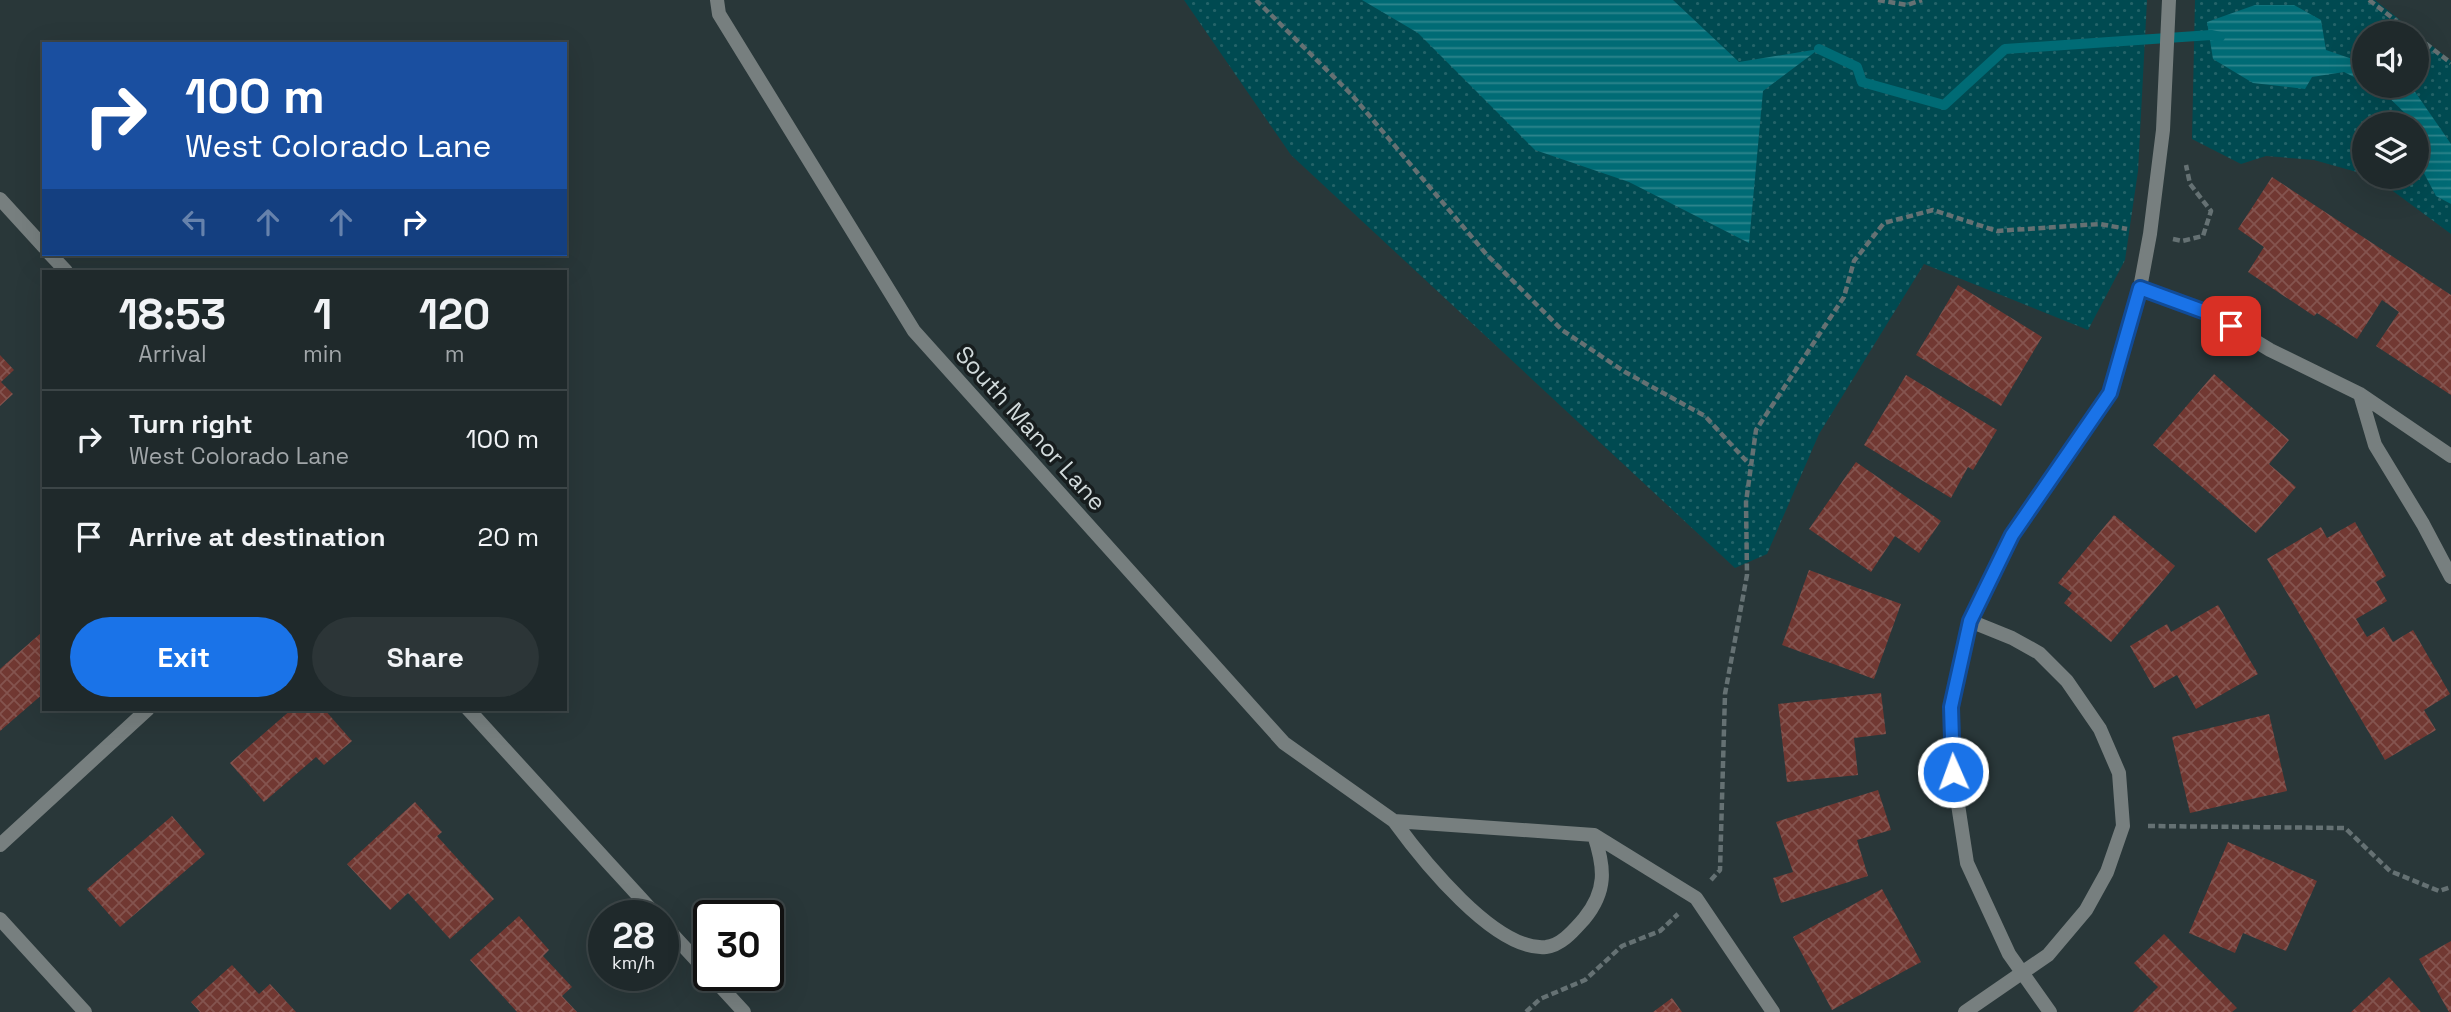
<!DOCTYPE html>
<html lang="en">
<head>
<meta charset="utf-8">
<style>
	:root { --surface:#1f292b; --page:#2c3537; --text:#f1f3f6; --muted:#a1a6a9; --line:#3c4547; --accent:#1a73e8 }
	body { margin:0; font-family:"Space Grotesk",sans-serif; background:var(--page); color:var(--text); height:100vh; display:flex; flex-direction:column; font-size:26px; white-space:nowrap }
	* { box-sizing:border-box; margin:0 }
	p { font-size:23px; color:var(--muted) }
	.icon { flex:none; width:38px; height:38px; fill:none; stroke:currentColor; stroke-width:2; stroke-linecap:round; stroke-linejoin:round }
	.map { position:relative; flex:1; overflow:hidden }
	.sheet { position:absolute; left:42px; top:270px; width:525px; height:441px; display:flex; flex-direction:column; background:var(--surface); border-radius:0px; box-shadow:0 7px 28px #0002,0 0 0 2px var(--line) }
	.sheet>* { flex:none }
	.banner { position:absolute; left:42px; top:42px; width:525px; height:214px; border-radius:0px; box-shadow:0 7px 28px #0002,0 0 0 2px var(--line); background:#1a4fa0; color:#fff; overflow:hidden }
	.buttons { position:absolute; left:2352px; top:21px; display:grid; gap:14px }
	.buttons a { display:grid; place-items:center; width:77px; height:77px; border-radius:50%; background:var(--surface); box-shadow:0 7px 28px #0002,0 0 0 2px var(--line); font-size:35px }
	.speed { position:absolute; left:588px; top:900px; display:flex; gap:14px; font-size:35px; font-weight:700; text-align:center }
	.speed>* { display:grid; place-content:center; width:91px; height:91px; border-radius:50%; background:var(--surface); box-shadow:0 7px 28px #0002,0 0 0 2px var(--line); line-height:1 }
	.speed small { font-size:18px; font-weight:400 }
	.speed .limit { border:4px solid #111; border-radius:10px; background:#fff; color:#111 }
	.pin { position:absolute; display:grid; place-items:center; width:60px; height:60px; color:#fff; margin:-30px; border-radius:14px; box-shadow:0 4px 10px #0006 }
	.me { position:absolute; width:77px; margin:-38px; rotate:358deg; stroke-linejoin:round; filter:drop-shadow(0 0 5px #0008) }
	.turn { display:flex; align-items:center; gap:24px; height:147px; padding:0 28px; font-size:32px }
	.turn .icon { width:91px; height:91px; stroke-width:2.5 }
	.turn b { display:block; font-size:49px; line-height:60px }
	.lanes { display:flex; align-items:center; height:66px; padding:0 28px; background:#0003; justify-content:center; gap:35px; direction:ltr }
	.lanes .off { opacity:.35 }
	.eta { display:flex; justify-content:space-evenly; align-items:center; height:119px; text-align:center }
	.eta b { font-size:42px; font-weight:700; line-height:49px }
	.button { display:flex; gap:14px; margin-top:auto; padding:14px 28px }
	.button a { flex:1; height:80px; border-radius:42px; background:var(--accent); color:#fff; font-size:28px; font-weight:700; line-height:80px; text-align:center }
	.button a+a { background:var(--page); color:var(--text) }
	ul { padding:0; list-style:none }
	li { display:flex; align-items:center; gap:21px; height:98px; padding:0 28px; border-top:2px solid var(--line) }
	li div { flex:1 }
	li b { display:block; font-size:26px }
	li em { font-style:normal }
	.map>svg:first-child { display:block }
	.park { fill:url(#park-dots) }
	.water { fill:url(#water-rules) }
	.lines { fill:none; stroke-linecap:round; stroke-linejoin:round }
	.stream { stroke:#006b75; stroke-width:10 }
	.building { fill:url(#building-cross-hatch) }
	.path { stroke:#657173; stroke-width:4.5; stroke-dasharray:7 3.5; stroke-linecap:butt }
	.minor { stroke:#777f7f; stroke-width:14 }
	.route-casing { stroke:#114b97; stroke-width:18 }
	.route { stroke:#1a73e8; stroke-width:12 }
	.labels { text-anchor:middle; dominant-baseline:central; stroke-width:7; stroke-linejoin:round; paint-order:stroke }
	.street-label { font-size:24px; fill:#d1dadb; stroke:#171d1e }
</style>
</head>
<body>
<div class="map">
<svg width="2451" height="1012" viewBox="0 0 2451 1012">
	<defs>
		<pattern id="park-dots" width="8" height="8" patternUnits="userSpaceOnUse" patternTransform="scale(1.75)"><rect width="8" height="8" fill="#004a51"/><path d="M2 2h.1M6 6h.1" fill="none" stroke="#246469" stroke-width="1.8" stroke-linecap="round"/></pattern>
		<pattern id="water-rules" width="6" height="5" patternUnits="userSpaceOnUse" patternTransform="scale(1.75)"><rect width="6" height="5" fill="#006b75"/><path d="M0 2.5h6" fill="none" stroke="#30868e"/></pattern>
		<pattern id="building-cross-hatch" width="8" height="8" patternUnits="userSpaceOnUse" patternTransform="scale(1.75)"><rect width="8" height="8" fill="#713832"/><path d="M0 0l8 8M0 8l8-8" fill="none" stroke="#84544f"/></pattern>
	</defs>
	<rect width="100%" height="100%" fill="#293739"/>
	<path class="park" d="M1184,0H2147L2138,171L2125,260L2088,330L1924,264L1819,434L1767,554L1735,568L1291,155Z
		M2195,0H2375L2416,33H2364V86H2417V34L2451,61V234L2374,177H2417V124H2364V174L2314,160L2266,156L2241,164L2192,139Z"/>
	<path class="water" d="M1362,0H1673L1739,62L1819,49L1763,91L1749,243L1629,182L1535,150L1418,33Z
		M2255,5H2294L2321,20L2326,50L2364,63V82L2344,72L2312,77L2305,89L2253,83L2213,59L2207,22Z
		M2373,86H2411L2451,144V204L2436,196L2417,160V124H2408V116L2380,89Z"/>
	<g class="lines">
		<path class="stream" d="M1819,49L1857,67L1862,82L1944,105L2005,49L2211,35L2220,37"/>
	</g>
	<path class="building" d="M2272,177L2451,295V395L2376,346L2399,312L2382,300L2357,339L2317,313L2314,316L2248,272L2264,247L2238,229Z
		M1958,285L2042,337L2001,406L1916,355Z
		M0,355L14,370L1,382L13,394L0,406Z
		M2214,374L2289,440L2269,464L2296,487L2256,533L2153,445Z
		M1906,375L1997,430L1973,470L1968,467L1951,498L1864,445Z
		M1856,462L1941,521L1919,553L1895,536L1871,572L1809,529Z
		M2114,515L2175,566L2111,642L2064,603L2072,593L2058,583Z
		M2355,522L2386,576L2376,582L2387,601L2356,619L2367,637L2384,627L2393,642L2413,630L2450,694L2424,710L2436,730L2385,760L2267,559L2321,527L2327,538Z
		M1809,570L1901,604L1874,679L1782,645Z
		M2218,605L2258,674L2196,709L2177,675L2154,688L2130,646L2167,624L2171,632Z
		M41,633L44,636V693L0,731V669Z
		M1881,693L1886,734L1854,738L1858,775L1787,782L1778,704Z
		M292,709H324L352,741L324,765L316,757L264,802L230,763Z
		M2269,714L2287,791L2190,813L2172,737Z
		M1878,790L1891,830L1857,840L1868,876L1781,903L1773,878L1793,872L1776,822Z
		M415,802L442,832L437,836L494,899L450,939L408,893L390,910L347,864Z
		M172,816L205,854L120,927L87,889Z
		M2228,842L2317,881L2286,951L2243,933L2235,953L2189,933Z
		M1882,889L1921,962L1832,1010L1793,937Z
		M519,916L549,950L543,956L572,987L562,996L577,1012H517L470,960Z
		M2164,934L2237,1008L2232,1012H2133L2158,987L2134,963Z
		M2451,941V1012H2449L2419,959Z
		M232,965L259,994L270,984L296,1012H200L191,1002Z
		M2389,977L2421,1012H2351Z
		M1672,998L1682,1012H1653Z"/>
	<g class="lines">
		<path class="path" d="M1256,0L1351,94L1487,255L1562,330L1625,372L1705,416L1750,465
			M1878,0L1907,5L1922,0
			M2369,0L2412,33
			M2417,37L2451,63
			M2173,239L2182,241L2203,236L2211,211L2190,184L2186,165
			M2148,826L2345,828L2390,871L2439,891L2451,887
			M1711,880L1720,870L1725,694L1747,575L1746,502L1756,430L1844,297L1854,261L1884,223L1933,210L1997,231L2100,224L2127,229
			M1526,1012L1540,999L1585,980L1622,946L1660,931L1678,914"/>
		<path class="minor" d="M717,0L719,14L914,331L1284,743L1394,821L1594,835L1696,898L1773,1012
			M0,199L44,247
			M50,254L66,271
			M2140,288L2211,314L2270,350L2360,394L2451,456
			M2360,394L2375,445L2423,524L2451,577
			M468,709L656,915
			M1394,821C1421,858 1495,952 1546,947C1562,945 1574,930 1584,919C1607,891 1605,868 1594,835
			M0,845L148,709
			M0,919L85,1012
			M663,924L709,974
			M710,975L744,1012
			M1965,1012L2048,955L2086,910L2107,872L2123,826L2119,773L2100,729L2067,681L2039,653L2012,638L1970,621
			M2050,1012L2009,954L1967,863L1953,772L1951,707L1970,621L2012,535L2110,393L2128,335L2140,288L2150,234L2163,130L2169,0"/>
	</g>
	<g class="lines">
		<g class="route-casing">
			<path id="route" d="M1953,772L1951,707L1970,621L2012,535L2110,393L2140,288L2211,314L2231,326"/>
		</g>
		<use href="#route" class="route"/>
	</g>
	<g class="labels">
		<g class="street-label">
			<text transform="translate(1031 428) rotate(48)">South Manor Lane</text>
		</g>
	</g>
</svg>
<div class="buttons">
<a><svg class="icon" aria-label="sound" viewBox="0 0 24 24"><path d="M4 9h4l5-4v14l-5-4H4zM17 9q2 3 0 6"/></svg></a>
<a><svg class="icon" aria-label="layers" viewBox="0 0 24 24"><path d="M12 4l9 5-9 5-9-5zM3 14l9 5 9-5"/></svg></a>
</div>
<div class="speed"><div>28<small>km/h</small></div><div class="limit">30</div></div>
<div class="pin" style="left:2231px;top:326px;background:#d93025"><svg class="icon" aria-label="arrive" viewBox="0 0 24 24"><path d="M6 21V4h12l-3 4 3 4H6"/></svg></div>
<svg class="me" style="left:1953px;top:772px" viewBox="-20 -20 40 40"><circle r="17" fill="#1a73e8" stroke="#fff" stroke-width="3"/><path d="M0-11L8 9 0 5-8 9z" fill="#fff"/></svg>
<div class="banner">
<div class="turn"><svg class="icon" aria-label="right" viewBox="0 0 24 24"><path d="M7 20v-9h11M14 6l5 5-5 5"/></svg><div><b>100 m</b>West Colorado Lane</div></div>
<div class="lanes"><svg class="icon off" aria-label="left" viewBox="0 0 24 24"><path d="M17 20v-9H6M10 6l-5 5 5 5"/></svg><svg class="icon off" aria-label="ahead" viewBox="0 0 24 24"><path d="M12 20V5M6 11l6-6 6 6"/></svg><svg class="icon off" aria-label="ahead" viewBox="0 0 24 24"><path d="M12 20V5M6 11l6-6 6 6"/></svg><svg class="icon" aria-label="right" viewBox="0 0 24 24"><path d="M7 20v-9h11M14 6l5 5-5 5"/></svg></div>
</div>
<section class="sheet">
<div class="eta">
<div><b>18:53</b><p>Arrival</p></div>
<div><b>1</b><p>min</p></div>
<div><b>120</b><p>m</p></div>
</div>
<ul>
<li><svg class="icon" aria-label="right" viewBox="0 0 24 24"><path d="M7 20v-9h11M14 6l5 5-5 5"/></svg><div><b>Turn right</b><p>West Colorado Lane</p></div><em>100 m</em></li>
<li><svg class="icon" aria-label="arrive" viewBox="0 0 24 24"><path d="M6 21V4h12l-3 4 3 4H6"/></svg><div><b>Arrive at destination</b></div><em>20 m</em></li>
</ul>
<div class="button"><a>Exit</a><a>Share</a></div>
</section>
</div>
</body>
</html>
